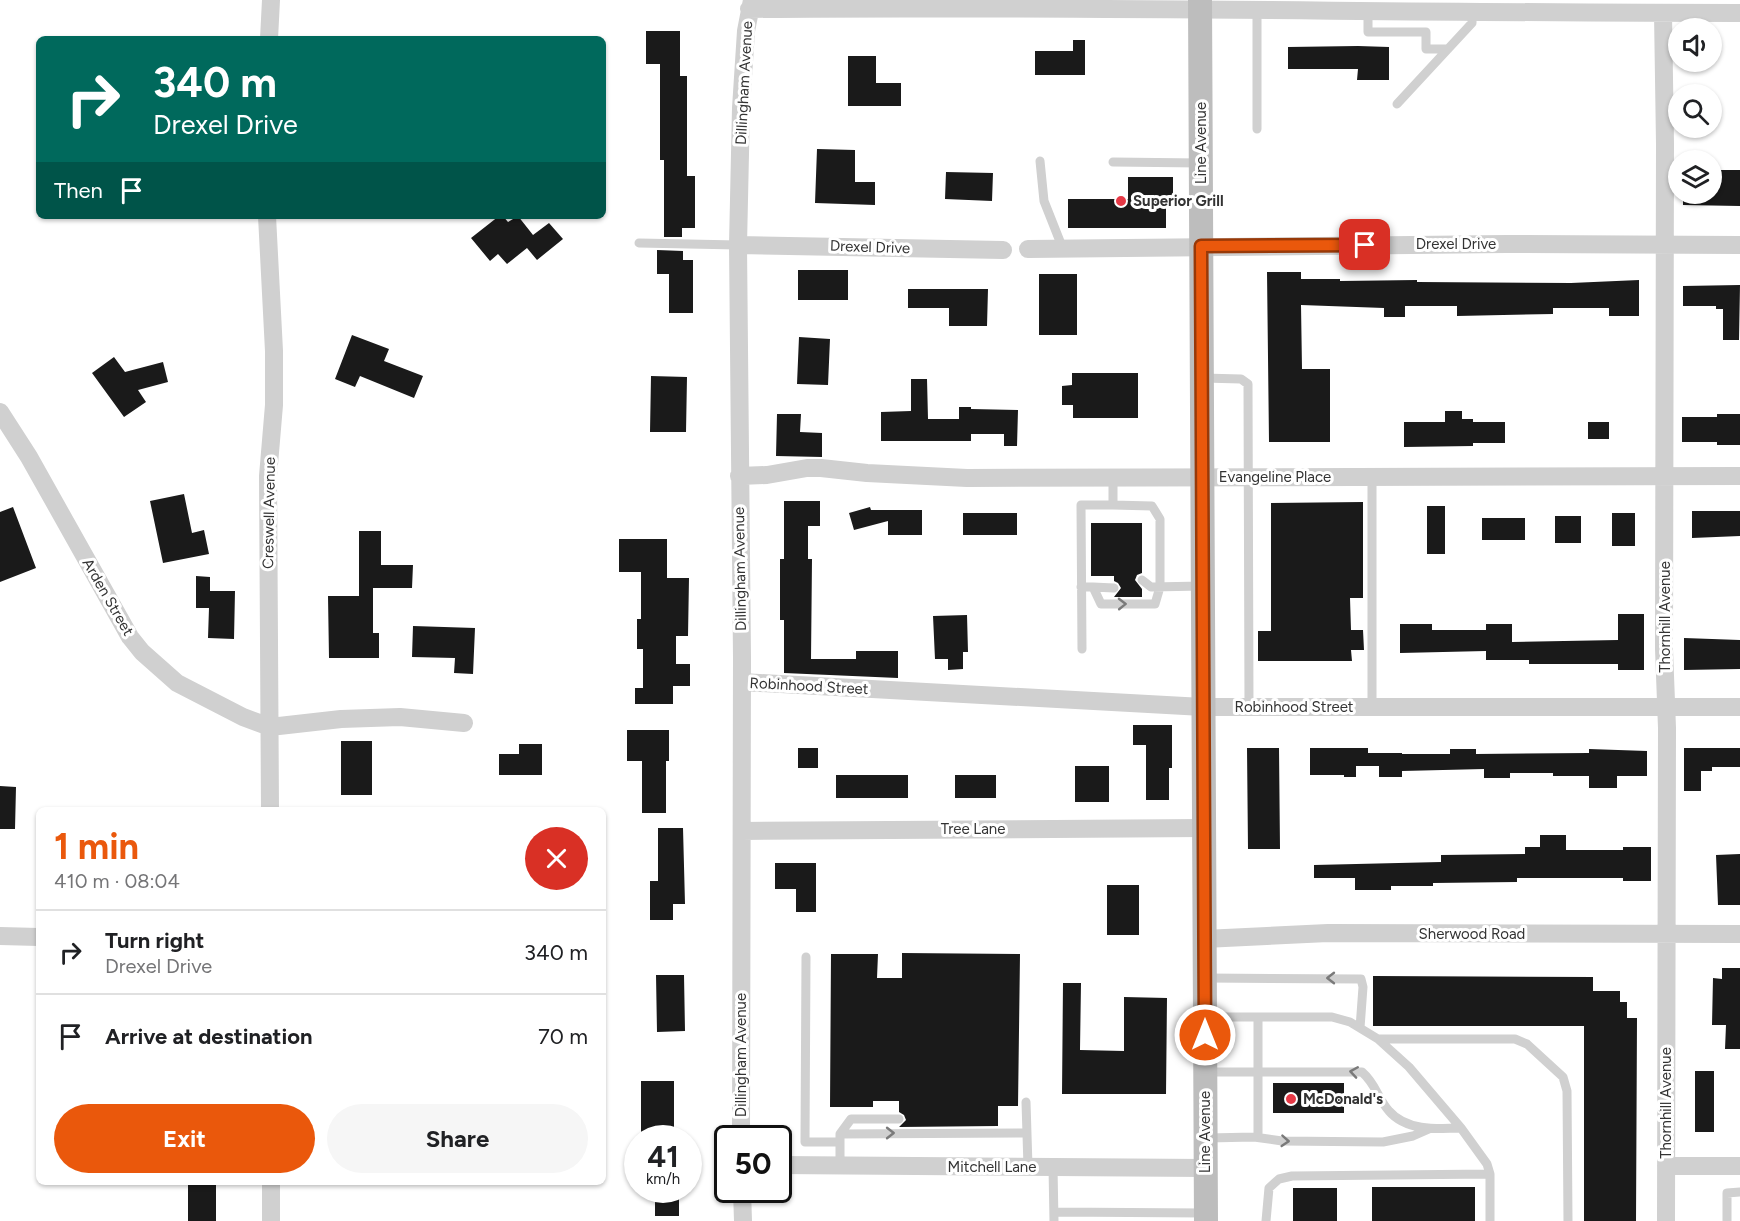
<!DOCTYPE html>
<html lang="en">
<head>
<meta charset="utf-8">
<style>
	:root { --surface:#fff; --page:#f6f6f6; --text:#202124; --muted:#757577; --line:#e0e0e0; --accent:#ea580c }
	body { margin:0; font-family:Figtree,sans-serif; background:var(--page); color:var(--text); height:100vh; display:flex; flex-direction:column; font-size:22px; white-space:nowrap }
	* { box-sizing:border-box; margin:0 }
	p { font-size:20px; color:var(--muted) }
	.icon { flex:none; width:33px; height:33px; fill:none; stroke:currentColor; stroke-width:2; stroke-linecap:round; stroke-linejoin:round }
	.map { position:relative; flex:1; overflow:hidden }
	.side { position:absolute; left:36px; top:807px; width:570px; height:378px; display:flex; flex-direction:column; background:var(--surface); border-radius:9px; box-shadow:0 2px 4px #0004 }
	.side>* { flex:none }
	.banner { position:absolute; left:36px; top:36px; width:570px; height:183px; border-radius:9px; box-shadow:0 2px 4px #0004; background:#00695c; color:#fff; overflow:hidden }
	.tools { position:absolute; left:1668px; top:18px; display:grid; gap:12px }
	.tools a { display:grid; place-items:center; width:54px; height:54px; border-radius:50%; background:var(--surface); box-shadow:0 2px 4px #0004; font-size:30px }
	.speed { position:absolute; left:624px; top:1125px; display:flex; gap:12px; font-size:30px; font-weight:700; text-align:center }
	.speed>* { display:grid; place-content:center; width:78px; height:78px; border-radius:50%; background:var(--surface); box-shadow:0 2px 4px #0004; line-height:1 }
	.speed small { font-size:15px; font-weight:400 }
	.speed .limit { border:3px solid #111; border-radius:9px; background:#fff; color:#111 }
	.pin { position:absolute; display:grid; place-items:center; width:51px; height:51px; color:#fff; margin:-26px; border-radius:12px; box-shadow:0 3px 9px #0006 }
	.me { position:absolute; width:66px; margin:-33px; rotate:0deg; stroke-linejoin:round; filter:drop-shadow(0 0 4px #0008) }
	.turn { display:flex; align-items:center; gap:21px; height:126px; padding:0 18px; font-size:27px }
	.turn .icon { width:78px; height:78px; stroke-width:2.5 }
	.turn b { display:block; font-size:42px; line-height:51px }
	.then { display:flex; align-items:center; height:57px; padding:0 18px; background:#0003; gap:12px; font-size:22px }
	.round { display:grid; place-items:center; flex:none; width:63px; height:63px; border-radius:32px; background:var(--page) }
	.headline { display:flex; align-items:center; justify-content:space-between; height:102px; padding:0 18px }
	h1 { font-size:36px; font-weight:700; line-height:45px; color:var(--accent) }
	.button { display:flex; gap:12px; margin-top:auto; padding:12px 18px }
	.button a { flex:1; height:69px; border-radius:36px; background:var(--accent); color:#fff; font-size:24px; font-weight:700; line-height:69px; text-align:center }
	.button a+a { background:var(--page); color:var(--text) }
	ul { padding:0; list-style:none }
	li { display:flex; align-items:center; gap:18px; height:84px; padding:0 18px; border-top:2px solid var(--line) }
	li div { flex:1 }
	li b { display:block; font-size:22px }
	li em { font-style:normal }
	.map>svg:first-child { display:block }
	.building { fill:#1a1a1a }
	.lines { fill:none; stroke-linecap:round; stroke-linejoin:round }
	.lane { stroke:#d0d0d0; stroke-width:9 }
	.street { stroke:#d0d0d0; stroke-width:18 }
	.secondary { stroke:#bdbdbd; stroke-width:24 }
	.oneway { stroke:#7a7a7a }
	.route-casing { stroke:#983908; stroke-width:15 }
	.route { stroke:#ea580c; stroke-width:10 }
	.poi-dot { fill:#e63946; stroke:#fff; stroke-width:2 }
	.labels { text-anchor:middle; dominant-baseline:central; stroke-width:6; stroke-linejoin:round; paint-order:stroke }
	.street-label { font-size:15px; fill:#333; stroke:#fff }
	.poi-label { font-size:15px; font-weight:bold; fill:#333; stroke:#fff; text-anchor:start }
</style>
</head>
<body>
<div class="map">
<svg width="1740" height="1221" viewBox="0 0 1740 1221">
	<rect width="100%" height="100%" fill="#fff"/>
	<path class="building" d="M646,31H680V76H687V176H695V228H682V237H664V160H660V64H646Z
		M1073,40H1085V75H1035V51H1073Z
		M1358,46L1389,47V80H1357L1358,69H1288V47Z
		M848,56H876V83H901V106H848Z
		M817,149L855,150V182H875V205L815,203Z
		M1712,170H1740V206L1683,205V194H1712Z
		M946,172L993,173L992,201L945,199Z
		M1128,177H1173V204L1166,203V228H1068V199H1128Z
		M499,216H503L508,222L518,216L533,235L549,223L563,239L537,260L527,248L507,264L498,254L490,261L471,238Z
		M657,250L683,251V260H693V313H669V274H657Z
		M798,270H848V300H798Z
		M1267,272H1301V279H1340V281L1417,280V282L1571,283L1639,280V316H1609V308H1553V314L1457,316V306H1405V317H1384V308L1301,305L1302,369H1330V442H1269Z
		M1039,274H1077V335H1039Z
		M1740,285L1739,340H1723V309H1716V306H1683V286Z
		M908,289H988L987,326H949V308H908Z
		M352,335L389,349L384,361L423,376L414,398L360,376L355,387L335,379Z
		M799,337L830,339L828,385L797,384Z
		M114,357L125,372L163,362L168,382L138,390L146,402L124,417L92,373Z
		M1072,373H1138V418H1073V405H1062V386L1072,385Z
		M651,376L687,377L686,432H650Z
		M911,379H927L928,419H959V407H971V409L1018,410L1017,446H1004V434H971V441H881V412L911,411Z
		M1445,411H1462V419H1473V422H1505V443H1473V446L1404,447V422H1445Z
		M777,414H801L800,432L822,433V457L776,456Z
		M1717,414H1740V445H1717V442H1682V417H1717Z
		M1588,422H1609V439H1588Z
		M184,494L192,533L204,530L209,554L163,563L150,501Z
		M784,501H820V526H808V559H812L811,659H856V651H898V678L784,673V620H780V559H784Z
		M1363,502V598H1350L1351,630H1363L1364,650H1351L1352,661H1258V631H1271V503Z
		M1427,506H1445V554H1427Z
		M13,507L36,568L0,582V512Z
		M870,507L871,510H922V535H888V521L854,530L849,513Z
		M1692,511H1740V536L1692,538Z
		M963,513H1017V535H963Z
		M1612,513H1635V546H1612Z
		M1555,516H1581V543H1555Z
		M1482,518H1525V540H1482Z
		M1091,523H1142V573L1137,575L1135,580L1142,589V597H1114L1121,588L1118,583L1114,581V576H1091Z
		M359,531H381V565H413L412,588H373V633H379V658H329L328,596H359Z
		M619,539H667V578H689L688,636H676V664H690V686H673V704H635V688H643V649H637V619H641V572H619Z
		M196,576L210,577V591H235L234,639L208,638L209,608H196Z
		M1618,614H1644V670H1618V664H1529V660H1486V651L1400,653V624H1432V630H1486V624H1512V642L1618,640Z
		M967,615L968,652H963V669L948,670V659H935L933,616Z
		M413,626L475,628L473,674L454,673L455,658L412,657Z
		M1684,638L1740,640V669L1684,670Z
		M1133,725H1172V768H1169V800H1146V745H1133Z
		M627,730H669V761H666V813H642V761H627Z
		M341,741H372V795H341Z
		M519,744H542V775H499V754H519Z
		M798,748H818V768H798Z
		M1247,748H1279L1280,849H1248Z
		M1310,748H1368V753H1402V754H1450V749H1476V754L1589,753V749L1647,751V776H1617V788H1589V776H1553V773H1510V778H1484V769L1402,771V777H1379V766H1356V777H1344V775H1310Z
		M1684,748H1740V767H1712V771H1701V791H1684Z
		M1075,766H1109V802H1075Z
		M836,775H908V798H836Z
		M955,775H996V798H955Z
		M0,786L16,787L15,829H0Z
		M658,828H683L685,904H673V920H650V881H658Z
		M1540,835H1566V850H1623V847H1651V881H1623V878H1517V882L1433,883V886H1391V890H1355V878H1314V865L1441,862V855L1525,854V847H1540Z
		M1740,854V905H1718L1716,855Z
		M775,863H816V912H796V889H775Z
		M1107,885H1139V935H1107Z
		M902,953L1020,954L1018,1106H998V1126L899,1127L906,1120L904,1115L899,1112V1101H873V1107H830L831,954H878L877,978H902Z
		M1722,968H1740V1049H1725L1726,1025H1712L1713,978L1722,979Z
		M656,975H684L685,1031L657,1032Z
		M1373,976L1593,977V991H1620V1002H1627V1018H1637L1636,1221H1584V1026H1373Z
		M1063,983H1081L1080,1050L1124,1051V997L1167,998L1166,1094H1062Z
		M1695,1071H1714V1132H1695Z
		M641,1081H674V1137H641Z
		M1273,1083H1344V1113H1273Z
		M188,1183H216V1221H188Z
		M1372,1187H1475V1221H1372Z
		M1293,1188H1337V1221H1293Z
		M655,1190H679V1216H655Z"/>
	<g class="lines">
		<path class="lane" d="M1368,12V32H1426V49H1448
			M1397,104L1472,23V13
			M1257,129V11
			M1040,161L1044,201L1063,249
			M1113,162L1200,163
			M639,243L738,245
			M1203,378L1241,379L1248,384L1249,707
			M1372,476V707
			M1142,580L1151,587L1203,586
			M1081,587H1093L1101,604H1155L1160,587V519L1152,506L1113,505
			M1093,587L1114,588
			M1082,649L1081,505H1113V477
			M806,957L805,1142H840
			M1206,978L1361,979L1363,987L1360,1028
			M1205,1017H1332L1350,1022L1378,1039H1515L1527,1044L1563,1077L1567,1091L1568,1221
			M1378,1039L1409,1067L1461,1128L1487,1164L1490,1174V1221
			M1207,1072H1362C1376,1084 1378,1099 1389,1111C1406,1131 1437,1129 1461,1128
			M1026,1102L1028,1167
			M840,1134L851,1119H899
			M1258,1137V1017
			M1208,1138L1254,1137L1282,1141L1383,1142L1413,1136L1429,1129
			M840,1166V1134L1027,1133
			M1053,1167L1054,1221
			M1054,1212L1204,1213
			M1266,1221L1269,1188L1279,1179L1292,1176L1490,1174
			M1727,1221V1193L1740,1192"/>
		<path class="street" d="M749,9C1079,6 1410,13 1740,13
			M1663,13L1665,144L1664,649L1667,728L1666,1221
			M269,39L271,0
			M267,216L274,351V405L268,476L270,810
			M738,245L1003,250
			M1028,249L1506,244L1740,245
			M0,412L29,457L130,637L142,652L177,683L243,717L270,727L341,719L400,717L464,723
			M739,476L767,475L807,468H821L867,473L967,478L1740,476
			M742,682L1203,707H1740
			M742,831L1204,828
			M0,936L39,937
			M1204,939L1328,933L1740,934
			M741,1138L742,658L738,245L741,108L746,31L752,0
			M778,1165L1206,1168
			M1666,1166H1740
			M271,1182V1221
			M742,1190L743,1221"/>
		<path class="secondary" d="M1200,0L1206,1221"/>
	</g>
	<defs><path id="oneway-chevron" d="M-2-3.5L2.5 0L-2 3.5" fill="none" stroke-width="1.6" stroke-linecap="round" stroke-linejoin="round" transform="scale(1.5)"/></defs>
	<g class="oneway">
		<use href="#oneway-chevron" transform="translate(1122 604) rotate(-1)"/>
		<use href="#oneway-chevron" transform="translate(1331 978) rotate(180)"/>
		<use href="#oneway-chevron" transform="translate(1354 1072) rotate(-171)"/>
		<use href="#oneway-chevron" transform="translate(890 1133)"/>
		<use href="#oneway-chevron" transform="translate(1285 1141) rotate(4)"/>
	</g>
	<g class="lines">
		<g class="route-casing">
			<path id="route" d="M1205,1035L1201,246L1365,245"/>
		</g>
		<use href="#route" class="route"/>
	</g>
	<g class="poi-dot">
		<circle cx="1121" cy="201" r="6"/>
		<circle cx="1291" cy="1099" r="6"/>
	</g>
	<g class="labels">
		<g class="street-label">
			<text transform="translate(744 83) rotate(-87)">Dillingham Avenue</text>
			<text transform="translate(1201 143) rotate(-90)">Line Avenue</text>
			<text x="1456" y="244">Drexel Drive</text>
			<text transform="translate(870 247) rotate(2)">Drexel Drive</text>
			<text x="1275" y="477">Evangeline Place</text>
			<text transform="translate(269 513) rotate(-89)">Creswell Avenue</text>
			<text transform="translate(740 569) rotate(-91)">Dillingham Avenue</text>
			<text transform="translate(108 597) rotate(60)">Arden Street</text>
			<text transform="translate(1665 617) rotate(-90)">Thornhill Avenue</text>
			<text transform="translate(809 686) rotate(3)">Robinhood Street</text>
			<text x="1294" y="707">Robinhood Street</text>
			<text x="973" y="829">Tree Lane</text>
			<text x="1472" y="934">Sherwood Road</text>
			<text transform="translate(741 1055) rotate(-90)">Dillingham Avenue</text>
			<text transform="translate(1666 1103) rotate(-90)">Thornhill Avenue</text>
			<text transform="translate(1205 1132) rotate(-90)">Line Avenue</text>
			<text x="992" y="1167">Mitchell Lane</text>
		</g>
		<g class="poi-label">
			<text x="1133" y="201">Superior Grill</text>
			<text x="1303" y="1099">McDonald's</text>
		</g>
	</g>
</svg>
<div class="tools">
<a><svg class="icon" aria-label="sound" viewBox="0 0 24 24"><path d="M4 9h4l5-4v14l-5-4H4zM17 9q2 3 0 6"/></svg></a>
<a><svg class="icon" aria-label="search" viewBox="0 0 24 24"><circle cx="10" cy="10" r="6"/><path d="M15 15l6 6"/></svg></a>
<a><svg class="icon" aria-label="layers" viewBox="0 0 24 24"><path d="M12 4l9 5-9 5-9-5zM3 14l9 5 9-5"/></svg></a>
</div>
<div class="speed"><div>41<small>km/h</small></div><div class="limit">50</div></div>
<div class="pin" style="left:1365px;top:245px;background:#d93025"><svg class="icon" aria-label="arrive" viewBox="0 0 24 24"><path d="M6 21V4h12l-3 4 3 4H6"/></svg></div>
<svg class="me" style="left:1205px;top:1035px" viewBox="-20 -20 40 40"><circle r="17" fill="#ea580c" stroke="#fff" stroke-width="3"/><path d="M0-11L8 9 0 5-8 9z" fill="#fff"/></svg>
<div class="banner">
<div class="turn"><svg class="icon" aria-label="right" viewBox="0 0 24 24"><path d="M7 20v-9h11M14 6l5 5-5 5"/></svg><div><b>340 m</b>Drexel Drive</div></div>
<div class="then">Then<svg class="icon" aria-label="arrive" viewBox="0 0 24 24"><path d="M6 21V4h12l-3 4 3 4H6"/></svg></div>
</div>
<section class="side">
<div class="headline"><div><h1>1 min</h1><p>410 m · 08:04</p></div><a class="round" style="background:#d93025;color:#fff"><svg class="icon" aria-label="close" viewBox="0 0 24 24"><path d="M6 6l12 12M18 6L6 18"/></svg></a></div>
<ul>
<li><svg class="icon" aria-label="right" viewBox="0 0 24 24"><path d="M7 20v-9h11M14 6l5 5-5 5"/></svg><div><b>Turn right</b><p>Drexel Drive</p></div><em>340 m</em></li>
<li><svg class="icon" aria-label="arrive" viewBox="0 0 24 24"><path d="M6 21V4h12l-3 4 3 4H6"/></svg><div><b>Arrive at destination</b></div><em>70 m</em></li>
</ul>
<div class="button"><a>Exit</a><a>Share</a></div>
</section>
</div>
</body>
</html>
